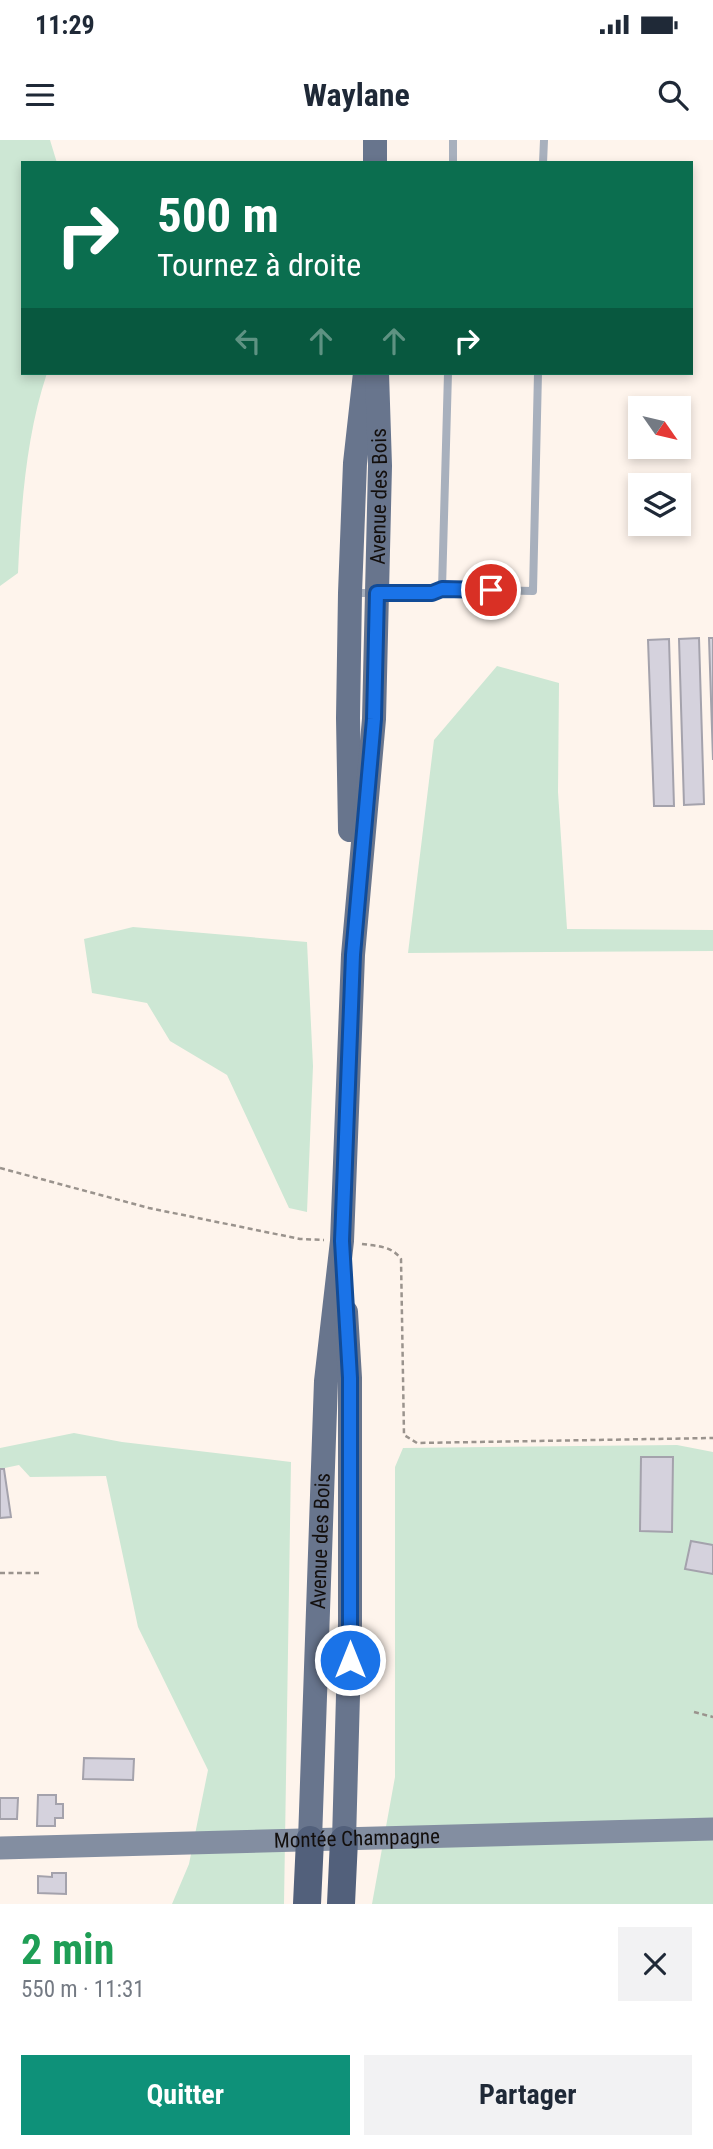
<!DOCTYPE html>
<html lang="fr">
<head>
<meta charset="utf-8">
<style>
	:root { --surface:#fff; --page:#f2f2f3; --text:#1f2937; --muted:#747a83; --accent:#0e9179 }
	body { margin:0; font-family:"Roboto Condensed",sans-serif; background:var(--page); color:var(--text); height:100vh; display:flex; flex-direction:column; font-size:26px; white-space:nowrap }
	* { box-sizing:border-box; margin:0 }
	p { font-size:23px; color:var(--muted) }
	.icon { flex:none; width:38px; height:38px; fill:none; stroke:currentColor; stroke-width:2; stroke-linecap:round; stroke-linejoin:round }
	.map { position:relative; height:1764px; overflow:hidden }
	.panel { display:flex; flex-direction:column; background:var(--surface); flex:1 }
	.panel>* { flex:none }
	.guide { position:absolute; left:21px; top:21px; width:672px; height:214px; border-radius:0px; box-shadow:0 4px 10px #0003; background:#0b6e4f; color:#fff; overflow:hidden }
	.needle { width:46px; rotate:124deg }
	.buttons { position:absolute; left:628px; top:256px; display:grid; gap:14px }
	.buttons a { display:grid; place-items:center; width:63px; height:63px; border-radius:0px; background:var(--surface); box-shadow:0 4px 10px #0003; font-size:35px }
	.pin { position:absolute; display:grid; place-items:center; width:60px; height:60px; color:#fff; margin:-30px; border:4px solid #fff; border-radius:50%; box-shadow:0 2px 7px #0007 }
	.me { position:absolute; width:77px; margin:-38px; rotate:0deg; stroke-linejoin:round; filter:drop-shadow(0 0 5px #0008) }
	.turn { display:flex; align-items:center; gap:24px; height:147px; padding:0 21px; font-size:32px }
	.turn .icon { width:91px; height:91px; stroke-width:2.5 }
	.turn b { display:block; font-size:49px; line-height:60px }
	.lanes { display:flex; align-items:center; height:66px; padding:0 21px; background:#0003; justify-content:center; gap:35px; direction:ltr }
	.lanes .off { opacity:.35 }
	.round { display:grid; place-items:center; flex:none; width:74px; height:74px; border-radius:0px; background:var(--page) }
	.headline { display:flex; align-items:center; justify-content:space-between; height:119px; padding:0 21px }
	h1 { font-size:42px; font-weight:700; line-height:52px; color:#1e9e55 }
	.primary-button { display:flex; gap:14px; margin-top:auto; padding:14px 21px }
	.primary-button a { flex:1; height:80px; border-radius:0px; background:var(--accent); color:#fff; font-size:28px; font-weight:700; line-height:80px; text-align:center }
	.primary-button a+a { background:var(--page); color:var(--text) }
	.status { display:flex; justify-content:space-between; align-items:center; height:49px; padding:0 35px; background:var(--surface); direction:ltr }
	.status svg { height:19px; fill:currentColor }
	header { display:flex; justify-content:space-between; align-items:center; height:91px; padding:0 21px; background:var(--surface); font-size:32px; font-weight:700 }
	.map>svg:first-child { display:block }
	.green { fill:#cde7d4 }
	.building { fill:#d5d2dd; stroke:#a4a2ac; stroke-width:2 }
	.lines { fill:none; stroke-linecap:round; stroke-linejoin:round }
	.path { stroke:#9a938d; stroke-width:2.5; stroke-dasharray:5 3.5; stroke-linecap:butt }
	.lane { stroke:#a8b0bd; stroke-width:8 }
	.secondary { stroke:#838ea1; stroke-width:23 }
	.primary { stroke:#68758d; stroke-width:24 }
	.highway { stroke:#52607b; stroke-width:28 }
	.route-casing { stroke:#114b97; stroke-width:18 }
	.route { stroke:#1a73e8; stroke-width:12 }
	.labels { text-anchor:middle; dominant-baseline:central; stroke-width:5; stroke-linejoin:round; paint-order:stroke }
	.street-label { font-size:21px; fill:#130f0d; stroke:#fff }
</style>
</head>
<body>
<div class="status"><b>11:29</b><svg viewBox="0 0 49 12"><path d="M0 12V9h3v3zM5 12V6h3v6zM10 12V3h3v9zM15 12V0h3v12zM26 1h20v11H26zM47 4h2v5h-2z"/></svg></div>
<header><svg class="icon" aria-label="menu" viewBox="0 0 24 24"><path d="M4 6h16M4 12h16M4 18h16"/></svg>Waylane<svg class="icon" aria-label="search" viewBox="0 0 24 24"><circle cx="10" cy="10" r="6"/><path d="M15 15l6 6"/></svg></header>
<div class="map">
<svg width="713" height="1764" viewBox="0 0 713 1764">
	<rect width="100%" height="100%" fill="#fef4ec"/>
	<path class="green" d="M0,0H50L57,23H23V233H47C26,296 21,367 18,433L0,446Z
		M497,526L559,543L558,652L567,789L713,790V811L408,813L434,600Z
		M133,787L307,802L313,926L307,1072L289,1068L227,935L170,901L147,863L92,853L84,799Z
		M74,1293L122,1302L291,1322L284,1764H172L189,1724L208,1630L138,1487L106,1336L30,1337L19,1325L0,1329V1308Z
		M677,1305L713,1312V1764H372L395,1637V1327L403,1308Z"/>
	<path class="building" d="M699,498L704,664L684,665L679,499Z
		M709,498H713V620Z
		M669,499L674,666H654L648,500Z
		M641,1317H673L672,1392L640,1391Z
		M0,1329H4L11,1377L0,1378Z
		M691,1401L713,1405V1434L685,1429Z
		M84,1618L134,1619L133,1640L83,1639Z
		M38,1655H56V1664H63V1678H55V1686H37Z
		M0,1658H18L17,1679H0Z
		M52,1733H66V1754L38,1753V1736L52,1737Z"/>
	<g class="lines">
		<path class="path" d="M0,1028L149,1068L300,1099L324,1100
			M362,1104C377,1106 392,1106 401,1119L404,1295L417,1303L713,1298
			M0,1433H42
			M694,1572L713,1577"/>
		<path class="lane" d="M453,23V0
			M543,23L544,0
			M442,449L448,233
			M353,453H432L442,449L533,451L538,233"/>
		<path class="secondary" id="s1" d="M0,1708L713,1689"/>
		<g class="primary">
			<path d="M375,23V0"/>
			<path d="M350,690L348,578L350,453L355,323L365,233"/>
			<path id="s2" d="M310,1700L326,1241L342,1101L353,815L374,579L380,326L377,233"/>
			<path d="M344,1700L350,1483V1238L346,1172"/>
		</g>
		<path class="highway" d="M307,1764L310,1700
			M341,1764L344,1700"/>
	</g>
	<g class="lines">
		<g class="route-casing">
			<path id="route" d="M350,1520V1238L342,1101L353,815L374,579L377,453H432L442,449L491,450"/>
		</g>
		<use href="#route" class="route"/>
	</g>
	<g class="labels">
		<g class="street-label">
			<text stroke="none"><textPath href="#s2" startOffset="1346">Avenue des Bois</textPath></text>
			<text stroke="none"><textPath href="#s2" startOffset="299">Avenue des Bois</textPath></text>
			<text stroke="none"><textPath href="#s1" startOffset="357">Montée Champagne</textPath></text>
		</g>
	</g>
</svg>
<div class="buttons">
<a><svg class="needle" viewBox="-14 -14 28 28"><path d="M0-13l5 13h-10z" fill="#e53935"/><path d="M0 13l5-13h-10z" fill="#747a83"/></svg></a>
<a><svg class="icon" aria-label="layers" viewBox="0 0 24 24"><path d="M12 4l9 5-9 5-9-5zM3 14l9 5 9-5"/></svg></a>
</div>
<div class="pin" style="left:491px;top:450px;background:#d93025"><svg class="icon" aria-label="arrive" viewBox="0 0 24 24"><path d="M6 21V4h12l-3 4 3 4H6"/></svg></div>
<svg class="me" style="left:350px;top:1520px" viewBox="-20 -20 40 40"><circle r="17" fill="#1a73e8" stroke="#fff" stroke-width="3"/><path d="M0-11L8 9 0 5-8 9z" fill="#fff"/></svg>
<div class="guide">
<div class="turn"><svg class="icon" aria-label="right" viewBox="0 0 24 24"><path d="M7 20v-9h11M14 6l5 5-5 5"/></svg><div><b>500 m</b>Tournez à droite</div></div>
<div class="lanes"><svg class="icon off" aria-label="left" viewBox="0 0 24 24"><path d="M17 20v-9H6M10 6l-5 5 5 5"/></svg><svg class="icon off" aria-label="ahead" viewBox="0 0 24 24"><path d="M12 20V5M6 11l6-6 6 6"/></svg><svg class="icon off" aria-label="ahead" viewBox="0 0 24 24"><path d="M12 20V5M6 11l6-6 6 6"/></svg><svg class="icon" aria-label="right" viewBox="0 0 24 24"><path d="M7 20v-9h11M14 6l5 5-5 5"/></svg></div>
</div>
</div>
<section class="panel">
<div class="headline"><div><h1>2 min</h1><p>550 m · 11:31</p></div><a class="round"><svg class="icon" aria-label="close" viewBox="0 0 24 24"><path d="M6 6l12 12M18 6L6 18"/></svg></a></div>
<div class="primary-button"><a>Quitter</a><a>Partager</a></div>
</section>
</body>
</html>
